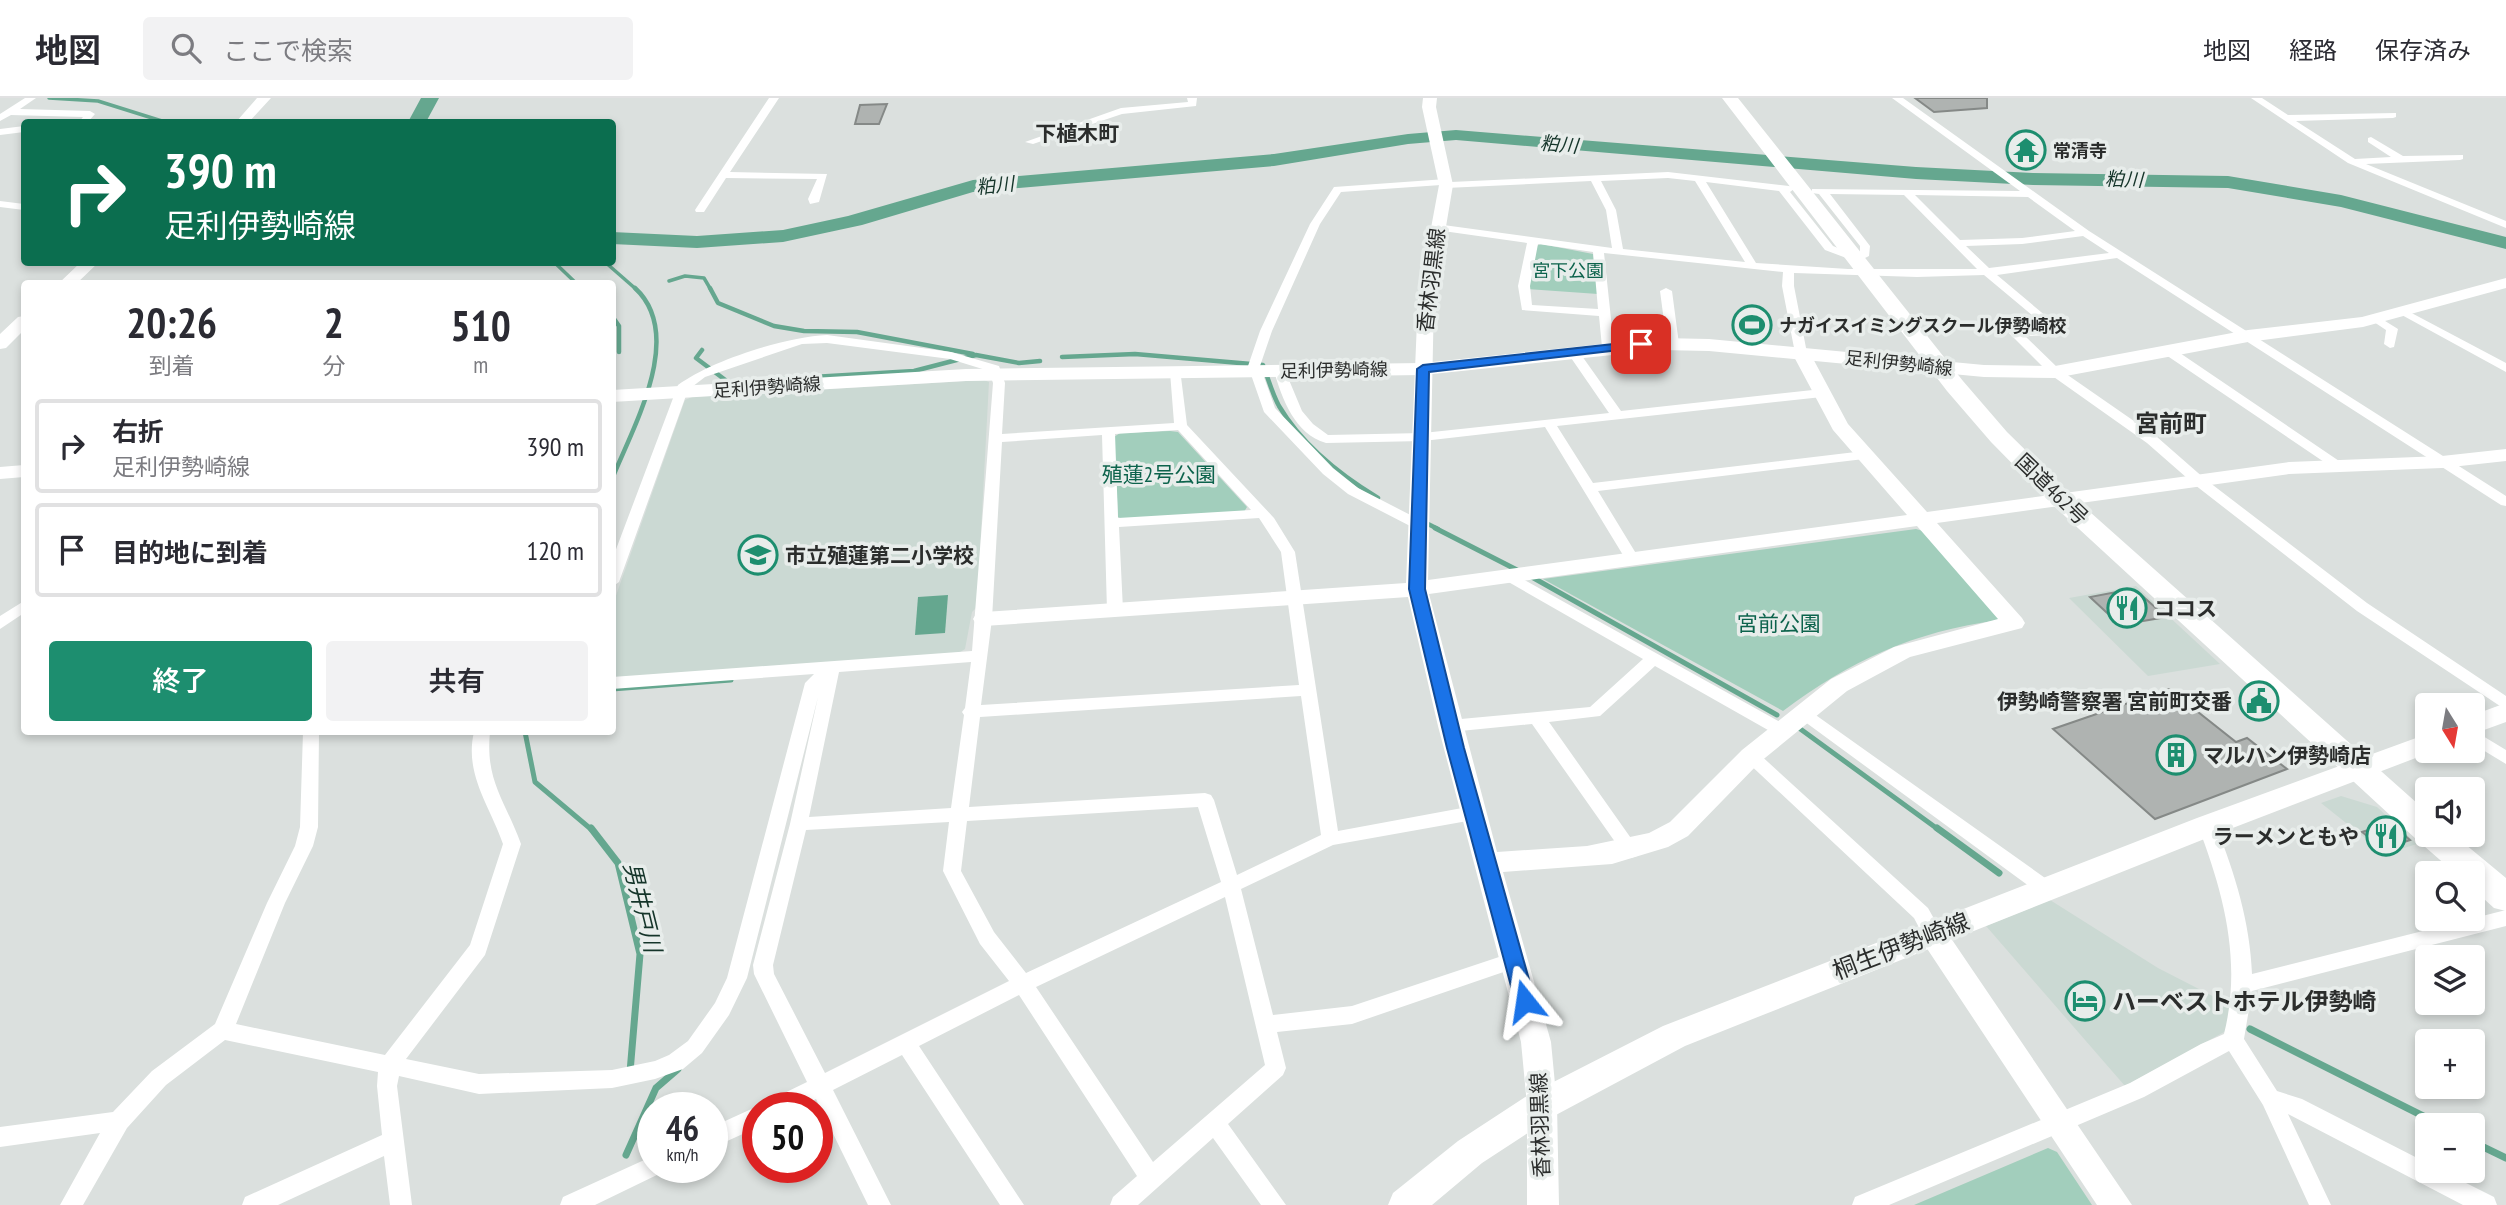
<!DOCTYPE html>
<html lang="ja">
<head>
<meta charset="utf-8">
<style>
	:root { --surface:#fff; --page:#f2f2f3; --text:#2b2b33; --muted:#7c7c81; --line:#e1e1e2; --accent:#1d8e6f }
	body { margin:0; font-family:"PT Sans Narrow","Noto Sans JP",sans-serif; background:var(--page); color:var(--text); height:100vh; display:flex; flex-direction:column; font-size:26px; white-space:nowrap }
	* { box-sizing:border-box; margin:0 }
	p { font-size:23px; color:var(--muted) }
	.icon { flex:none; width:38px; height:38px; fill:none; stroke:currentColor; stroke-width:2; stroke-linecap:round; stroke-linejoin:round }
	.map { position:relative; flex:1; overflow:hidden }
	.details { position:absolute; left:21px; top:182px; width:595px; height:455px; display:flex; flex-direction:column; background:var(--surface); border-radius:7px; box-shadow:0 4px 10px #0003 }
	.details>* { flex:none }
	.hud { position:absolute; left:21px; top:21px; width:595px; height:147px; border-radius:7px; box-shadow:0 4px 10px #0003; background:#0b6e4f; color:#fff; overflow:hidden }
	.needle { width:46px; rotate:169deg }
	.controls { position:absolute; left:2415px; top:595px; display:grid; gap:14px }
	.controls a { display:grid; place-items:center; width:70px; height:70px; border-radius:7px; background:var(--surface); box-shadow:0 4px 10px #0003; font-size:35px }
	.speed { position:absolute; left:637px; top:994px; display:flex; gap:14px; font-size:35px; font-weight:700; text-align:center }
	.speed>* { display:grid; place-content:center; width:91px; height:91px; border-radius:50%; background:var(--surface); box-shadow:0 4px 10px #0003; line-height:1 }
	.speed small { font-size:18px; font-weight:400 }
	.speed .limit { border:10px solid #d22; background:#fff; color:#111 }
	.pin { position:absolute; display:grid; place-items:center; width:60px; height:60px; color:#fff; margin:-30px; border-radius:14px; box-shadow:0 4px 10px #0006 }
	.me { position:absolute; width:77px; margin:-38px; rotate:345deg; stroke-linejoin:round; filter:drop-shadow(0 0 5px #0008) }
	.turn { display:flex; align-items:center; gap:24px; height:147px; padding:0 28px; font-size:32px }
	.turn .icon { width:91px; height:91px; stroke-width:2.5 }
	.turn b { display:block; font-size:49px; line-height:60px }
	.eta { display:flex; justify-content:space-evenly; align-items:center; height:119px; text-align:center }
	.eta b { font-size:42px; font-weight:600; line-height:49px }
	.action { display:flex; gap:14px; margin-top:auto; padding:14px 28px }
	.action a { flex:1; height:80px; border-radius:7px; background:var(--accent); color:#fff; font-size:28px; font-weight:600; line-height:80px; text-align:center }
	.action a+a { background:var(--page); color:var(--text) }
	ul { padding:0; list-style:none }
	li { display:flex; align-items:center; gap:21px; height:94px; margin:0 14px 10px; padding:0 14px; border:4px solid var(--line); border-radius:7px }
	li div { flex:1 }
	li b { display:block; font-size:26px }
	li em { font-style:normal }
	header { display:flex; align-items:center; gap:42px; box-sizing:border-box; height:98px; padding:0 35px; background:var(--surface); border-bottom:2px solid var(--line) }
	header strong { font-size:33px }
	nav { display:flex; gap:38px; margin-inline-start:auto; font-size:24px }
	.search { width:490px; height:63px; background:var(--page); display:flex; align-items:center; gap:18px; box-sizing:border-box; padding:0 24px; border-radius:7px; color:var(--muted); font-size:26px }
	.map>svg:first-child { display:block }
	.built { fill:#cbd9d3 }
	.green { fill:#a2cebc }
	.water { fill:#65a78f }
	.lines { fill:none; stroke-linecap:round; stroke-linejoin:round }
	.stream-far3 { stroke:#65a78f; stroke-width:3.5 }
	.stream-far2 { stroke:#65a78f; stroke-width:4.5 }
	.stream-far1 { stroke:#65a78f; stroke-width:5 }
	.stream { stroke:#65a78f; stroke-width:7 }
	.river { fill:#65a78f; fill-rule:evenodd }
	.building { fill:#afb3b1; stroke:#858987; stroke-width:2 }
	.street { fill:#fff; fill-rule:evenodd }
	.secondary { fill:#fff; fill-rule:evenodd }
	.primary { fill:#fff; fill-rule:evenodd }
	.highway { fill:#fff; fill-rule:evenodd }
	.route { fill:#1a73e8; stroke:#114b97; stroke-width:2 }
	.labels { text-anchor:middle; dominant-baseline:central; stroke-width:7; stroke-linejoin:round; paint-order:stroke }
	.far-poi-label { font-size:18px; font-weight:bold; fill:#2b2d2c; stroke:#e8edeb; text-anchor:start }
	.far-park-label { font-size:18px; fill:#0c634c; stroke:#e8edeb }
	.far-street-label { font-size:18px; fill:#2b2d2c; stroke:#e8edeb }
	.far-water-label { font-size:19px; font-style:italic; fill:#15352a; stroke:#e8edeb }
	.far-quarter-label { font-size:21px; font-weight:bold; fill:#2b2d2c; stroke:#e8edeb }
	.street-label { font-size:21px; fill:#2b2d2c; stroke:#e8edeb }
	.park-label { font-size:21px; fill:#0c634c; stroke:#e8edeb }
	.poi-label { font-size:21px; font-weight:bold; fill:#2b2d2c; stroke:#e8edeb; text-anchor:start }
	.water-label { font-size:23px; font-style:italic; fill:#15352a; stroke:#e8edeb }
	.quarter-label { font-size:24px; font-weight:bold; fill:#2b2d2c; stroke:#e8edeb }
	.near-street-label { font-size:24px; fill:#2b2d2c; stroke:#e8edeb }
	.near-poi-label { font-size:24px; font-weight:bold; fill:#2b2d2c; stroke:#e8edeb; text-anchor:start }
</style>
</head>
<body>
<header>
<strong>地図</strong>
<div class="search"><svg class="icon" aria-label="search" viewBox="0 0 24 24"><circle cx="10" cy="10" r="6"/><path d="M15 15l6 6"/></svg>ここで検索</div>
<nav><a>地図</a><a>経路</a><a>保存済み</a></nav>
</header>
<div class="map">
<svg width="2506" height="1107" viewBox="0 0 2506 1107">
	<rect width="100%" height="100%" fill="#dbe0de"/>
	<path class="built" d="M984,282L989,284L977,509L972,514L965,551L957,556L613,581V506L685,302L692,299Z
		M2136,488L2220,566L2148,578L2069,500Z
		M2341,698L2377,709L2417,746L2385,756L2321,705Z
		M2050,802L2158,870L2234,909L2226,933L2125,988L1986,828Z"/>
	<path class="green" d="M1541,146L1593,156L1598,196L1527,191L1536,148Z
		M1170,333L1178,334L1247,409L1244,414L1124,422L1118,419L1114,339L1120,335Z
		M1916,431L1923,433L1999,517V522C1913,534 1851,562 1783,613L1543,481Z
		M2048,1050L2057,1054L2092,1107H1914Z"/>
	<path class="water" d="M948,497L945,535L915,537L918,499Z"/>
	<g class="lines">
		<path class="stream-far3" d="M49,0L98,3L165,24
			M554,164L577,186
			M605,164L637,192
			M669,183L685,178L704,180L711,192"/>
		<path class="stream-far2" d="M710,190L718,205L774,228L804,233L857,234L973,256
			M612,218L619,228V254
			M702,252L696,260L728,284L914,273L976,257L1019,265L1040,263
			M1062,259L1135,256L1263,267C1268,280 1272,295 1279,308C1302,347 1340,377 1378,400
			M612,381C633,329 686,237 635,190
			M1424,424L1438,431"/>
		<path class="stream-far1" d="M1435,430L1521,474
			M1530,478L1777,617
			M612,591L731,582
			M1799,630L1939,732
			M525,634L535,684L592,732"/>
		<path class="stream" d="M591,730L618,765L640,856L630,974
			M1937,730L1999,775
			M2250,931L2441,1027
			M2473,1044L2506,1060
			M626,1057L656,990L678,971"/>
		<path class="river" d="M421,0H439L426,24H408Z
			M1456,32L1916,69L2033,75L2228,78L2341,97L2506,139V151L2341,109L2228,90L2033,87L1916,81L1456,42L1408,46L1274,68L973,94L862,127L783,144L697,150L612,146V134L697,138L783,132L848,118L973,82L1274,56L1408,36Z"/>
	</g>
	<path class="building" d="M1915,0H1987V10L1934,14Z
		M887,6L879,26H855L860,7Z
		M2127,492L2138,494L2166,519L2120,527L2090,499Z
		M2169,591L2236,644L2247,640L2287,671L2155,721L2053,631Z
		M2391,725L2410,742L2383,751L2362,734Z"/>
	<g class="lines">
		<path class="street" d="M25,0H36L20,11L90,13L95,16L88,24H79L83,19L11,17L0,23V16Z
			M769,0H779L730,74L827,76L819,104L810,106L808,101L817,81L726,80L704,114H696L695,112Z
			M1187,0H1197L1196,8L1122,16L1033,46L1025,44L1121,10L1188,4Z
			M1892,0H1903L2089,133L2506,398V408L2501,407L2117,160L1997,177L2047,219L2057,233L2051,237L2025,238L2059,271L2157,339L2205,381L2367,505L2506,598V612L2357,513L2195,387L2147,345L2051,277L2009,235L2015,231L2043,230L2039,223L1984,177L1917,179L1794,175V188L1807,255L1801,259L1795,255L1782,188L1783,174L1604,155L1614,249L1608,253L1602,249L1599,218L1522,212L1518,188L1527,145L1436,132L1431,129L1436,126L1612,150L1606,112L1591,83L1446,90L1441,87L1341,94L1320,126L1272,233L1260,268L1275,310L1333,370L1358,390L1424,424L1426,427L1424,430H1414L1348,396L1323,376L1264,314L1248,268L1260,233L1310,126L1334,89L1446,81L1451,84L1668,74L1789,88L1793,89L1794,91L1790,94L1833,148L1856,157L1860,155V148L1819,96L1812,95V91L2020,93ZM1668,80L1695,83L1745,164L1623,151L1616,112L1601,83ZM1706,84L1779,93L1825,152L1857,164L1869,158L1870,148L1830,96L1904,97L1977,171H1848L1756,165ZM1915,97L2028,99L2075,133L2022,140L1960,142ZM2083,138L2109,155L1989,170L1966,148L2022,146ZM1538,146L1593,154L1598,211L1532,207L1530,188Z
			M2251,0H2262L2288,17L2396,15V19L2393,20L2296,23L2355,61L2391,59L2368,44V40L2371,39L2403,58L2463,57V61L2460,62L2366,66L2506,123V130L2348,65Z
			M24,28V34L0,37V31Z
			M0,103L24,106V112L0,109Z
			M1666,190L1672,193L1679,246L1673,250L1667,246L1660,193Z
			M2404,211L2506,265V274L2400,216V212Z
			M2377,218L2398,231L2394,249L2390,250L2384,246L2386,232L2371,222Z
			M827,237L951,254L999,268L1005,285L1002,336L1174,325L1170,274L1172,271H1180L1187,327L1274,420L1295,454L1338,733L1473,708L1479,710L1482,715L1479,720L1473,722L1333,747L1241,791L1273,917L1352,908L1514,854L1521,856L1524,862L1521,868L1352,926L1277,934L1286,970L1283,977L1228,1026L1286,1107H1261L1213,1040L1138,1107H1110L1113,1099L1137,1078L1019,897L919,948L1024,1107H1000L902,957L833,992L891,1107H868L816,1001L798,1010H765L768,1003L807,984L754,876L753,867L790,726L818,599L747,880L729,917L702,955L683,971L655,981L612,990L479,996L399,978L397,988L412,1107H390L384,1058L278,1107H242L245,1099L382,1037L377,988L378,974L225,942L166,987L127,1030L83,1107H60L100,1035L0,1049V1029L113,1014L152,973L215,926L267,805L295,748L300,729L303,634H319L318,729L313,748L285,805L236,926L385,957L470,847L503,746C490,708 464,676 474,634H490C485,683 505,702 521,746L485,857L406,961L479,976L612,972L655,963L669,957L688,943L715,905L727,880L805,585L814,576L612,591V579L972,553L993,285L989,273L950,261L827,245L802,246L705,279L688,292L619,484L612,489V462L678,287C712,262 785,239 827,237ZM1178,332L1251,412L1118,420L1115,336ZM1102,337L1107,512L1110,516L1115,517L1123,512L1119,429L1259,420L1281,454L1299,587L981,607L992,521L1002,344ZM971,564L965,610L962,614L964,617L951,710L809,719L839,574ZM1301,598L1321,737L1237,777L1214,702L1211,697L1205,695L969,709L980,619ZM1198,709L1221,784L1026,875L994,834L961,773L967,723ZM949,724L943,773L980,846L1009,883L825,975L774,876L773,867L806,732ZM1225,799L1265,967L1153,1064L1036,889Z
			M1573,250L1577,251L1621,313L1822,291L1828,295L1822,299L1557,328L1593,385L1864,353L1871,357L1864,361L1598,393L1640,462L1633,467L1626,462L1545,329L1423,343L1326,345C1295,336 1282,301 1274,273L1276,270H1284L1302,313L1313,326L1328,337L1423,335L1609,315L1567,254Z
			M2170,250L2174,251L2345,367L2343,370H2333L2166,257L2164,254Z
			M1510,474L1787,628L1789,632L1787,636H1775L1655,568L1600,618L1549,624L1640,753L1637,758L1631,760L1625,758L1532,626L1450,634L1444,632L1442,628L1444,624L1450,622L1590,609L1643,561L1505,482L1503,479Z
			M24,503V515L0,531V518Z
			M1803,608L2055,787L2057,792L2055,797L2048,800L2041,797L1797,618L1795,614L1797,610Z
			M2473,632L2506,652V666L2473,646Z
			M1751,652L1757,654L1928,810L1942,835L1939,841L1932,843L1925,841L1914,820L1745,662L1742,658L1745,654Z
			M2207,721L2213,723L2216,728C2235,776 2250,824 2252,876L2506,812V828L2252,893L2244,941L2277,993L2302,1001L2427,1065V1073H2442L2494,1099L2497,1107H2463L2288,1016L2331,1107H2309L2263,1007L2229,953L2144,999L1889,1107H1852L1855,1099L2130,985L2201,946L2224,936C2242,864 2224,796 2198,728L2201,723Z
			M758,1008L762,1010H758V1029L712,1050V1029Z
			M653,1058V1069H663L661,1075L595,1107H560L563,1099Z"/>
		<path class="secondary" d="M257,0H271L249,24H236Z
			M1423,0H1437L1436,9L1453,87L1434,200L1428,482L1907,417L1833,332L1792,255L1801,250L1810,255L1848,326L1927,414L2289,364L2442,358L2506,351V363L2442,370L2289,376L1937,425L2022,520L2025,525L2022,530L1910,559L1847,593L1760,664L1688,738L1668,749L1612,766L1503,774L1551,944L1557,1007L1559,1107H1527V1007L1521,944L1438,628L1408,499L984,528L976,526L973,521L976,516L984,514L1406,485L1418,200L1439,87L1422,9ZM1917,428L1998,521L1894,549L1831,581L1742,652L1670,724L1649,735L1587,748L1497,754L1429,496Z
			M81,164H99L76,186H58Z
			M24,218V232L6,250L0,251V236L18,219Z
			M1932,824L1942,827L2132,1107H2097L1922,843L1918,835L1922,827Z"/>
		<path class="primary" d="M2506,180V190L2363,229L2248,244L2055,280L1984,279L1709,253L1660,252L1423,277L966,283L612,304V292L966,271L1423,265L1660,240L1709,241L1984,267L2055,268L2248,232L2362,219Z
			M24,367V379L0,381V369Z
			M2506,605V624L2473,636V617Z
			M2427,636V653H2434L2217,736L1685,948L1554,1018L1482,1065L1432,1107H1388L1393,1095L1458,1043L1530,996L1663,928L2197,720Z"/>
		<path class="highway" d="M1722,0H1738L1963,283L2007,334L2072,398L2427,714V737H2454L2506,780V813L2494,810L2473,791V775H2455L2416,741L2054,408L1991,344L1947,293Z"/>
	</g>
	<path class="route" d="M1641,243L1645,244V249L1429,274L1425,491L1464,650L1535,903L1532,909L1525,912L1518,909L1515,903L1447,650L1409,491L1417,271L1423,267Z"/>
	<defs>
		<g id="temple-ring" transform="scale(2.0125)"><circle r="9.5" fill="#e8edeb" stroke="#1d8e6f" stroke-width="1.5"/><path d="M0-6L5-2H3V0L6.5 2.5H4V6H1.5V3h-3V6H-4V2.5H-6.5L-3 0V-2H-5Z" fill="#1d8e6f"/></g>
		<g id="stadium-ring" transform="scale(2.0125)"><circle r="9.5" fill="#e8edeb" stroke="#1d8e6f" stroke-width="1.5"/><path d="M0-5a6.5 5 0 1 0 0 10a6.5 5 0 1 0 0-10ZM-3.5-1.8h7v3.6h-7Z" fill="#1d8e6f"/></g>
		<g id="school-ring" transform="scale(2.0125)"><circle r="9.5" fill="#e8edeb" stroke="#1d8e6f" stroke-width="1.5"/><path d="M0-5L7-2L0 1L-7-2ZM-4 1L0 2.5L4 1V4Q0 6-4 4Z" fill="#1d8e6f"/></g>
		<g id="restaurant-ring" transform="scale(2.0125)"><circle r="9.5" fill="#e8edeb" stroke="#1d8e6f" stroke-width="1.5"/><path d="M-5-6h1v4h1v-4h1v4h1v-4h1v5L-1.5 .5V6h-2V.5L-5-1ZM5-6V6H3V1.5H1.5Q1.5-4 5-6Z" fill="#1d8e6f"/></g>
		<g id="civic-ring" transform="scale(2.0125)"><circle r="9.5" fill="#e8edeb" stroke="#1d8e6f" stroke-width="1.5"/><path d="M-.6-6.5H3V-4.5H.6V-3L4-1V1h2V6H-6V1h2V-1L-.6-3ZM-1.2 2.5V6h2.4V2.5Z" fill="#1d8e6f"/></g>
		<g id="building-ring" transform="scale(2.0125)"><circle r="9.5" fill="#e8edeb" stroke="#1d8e6f" stroke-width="1.5"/><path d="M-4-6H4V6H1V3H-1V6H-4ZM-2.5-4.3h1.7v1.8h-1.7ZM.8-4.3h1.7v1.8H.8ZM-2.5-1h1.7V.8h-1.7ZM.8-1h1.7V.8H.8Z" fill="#1d8e6f"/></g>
		<g id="hotel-ring" transform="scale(2.0125)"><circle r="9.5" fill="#e8edeb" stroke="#1d8e6f" stroke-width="1.5"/><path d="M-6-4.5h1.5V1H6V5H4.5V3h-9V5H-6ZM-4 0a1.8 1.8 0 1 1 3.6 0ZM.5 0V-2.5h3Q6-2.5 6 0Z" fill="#1d8e6f"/></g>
	</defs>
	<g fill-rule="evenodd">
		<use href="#temple-ring" x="2026" y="52"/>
		<use href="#stadium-ring" x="1752" y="227"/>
		<use href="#school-ring" x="758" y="457"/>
		<use href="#restaurant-ring" x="2127" y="510"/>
		<use href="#civic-ring" x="2259" y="603"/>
		<use href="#building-ring" x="2176" y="657"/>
		<use href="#restaurant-ring" x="2386" y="738"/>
		<use href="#hotel-ring" x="2085" y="903"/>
	</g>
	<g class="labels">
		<g class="far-poi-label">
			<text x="2053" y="52">常清寺</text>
			<text x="1779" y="227">ナガイスイミングスクール伊勢崎校</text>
		</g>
		<g class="far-park-label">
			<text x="1568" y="172">宮下公園</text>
		</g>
		<g class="far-street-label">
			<text transform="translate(1899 265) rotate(6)">足利伊勢崎線</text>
			<text transform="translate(1334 272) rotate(-1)">足利伊勢崎線</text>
			<text transform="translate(767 289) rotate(-4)">足利伊勢崎線</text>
		</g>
		<g class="far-water-label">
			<text transform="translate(1559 46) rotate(5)">粕川</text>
			<text transform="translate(2124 81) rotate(2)">粕川</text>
			<text transform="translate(995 87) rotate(-6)">粕川</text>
		</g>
		<g class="far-quarter-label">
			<text x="1077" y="35">下植木町</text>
		</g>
		<g class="street-label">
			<text transform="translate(1431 182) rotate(-83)">香林羽黒線</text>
			<text transform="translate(2052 391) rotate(44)">国道462号</text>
			<text transform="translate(1540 1027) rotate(-92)">香林羽黒線</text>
		</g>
		<g class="park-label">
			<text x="1159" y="376">殖蓮2号公園</text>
			<text x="1779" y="525">宮前公園</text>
		</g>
		<g class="poi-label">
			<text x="785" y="457">市立殖蓮第二小学校</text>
			<text x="2154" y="510">ココス</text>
			<text x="2232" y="603" text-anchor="end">伊勢崎警察署 宮前町交番</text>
			<text x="2203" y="657">マルハン伊勢崎店</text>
			<text x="2359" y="738" text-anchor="end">ラーメンともや</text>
		</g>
		<g class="water-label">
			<text transform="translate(643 809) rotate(76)">男井戸川</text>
		</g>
		<g class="quarter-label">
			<text x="2171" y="325">宮前町</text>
		</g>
		<g class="near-street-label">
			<text transform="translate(1901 848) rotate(-21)">桐生伊勢崎線</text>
		</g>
		<g class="near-poi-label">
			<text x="2112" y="903">ハーベストホテル伊勢崎</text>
		</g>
	</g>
</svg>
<div class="controls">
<a><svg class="needle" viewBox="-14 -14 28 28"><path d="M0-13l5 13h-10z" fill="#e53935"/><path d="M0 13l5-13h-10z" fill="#7c7c81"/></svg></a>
<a><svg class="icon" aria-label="sound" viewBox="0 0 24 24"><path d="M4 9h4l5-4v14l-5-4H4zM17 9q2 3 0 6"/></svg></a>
<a><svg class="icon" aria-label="search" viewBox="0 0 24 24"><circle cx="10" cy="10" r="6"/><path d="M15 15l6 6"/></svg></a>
<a><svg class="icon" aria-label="layers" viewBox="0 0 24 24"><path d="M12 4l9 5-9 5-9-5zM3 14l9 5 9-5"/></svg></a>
<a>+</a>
<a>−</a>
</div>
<div class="speed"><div>46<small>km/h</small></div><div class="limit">50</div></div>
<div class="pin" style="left:1641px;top:246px;background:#d93025"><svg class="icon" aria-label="arrive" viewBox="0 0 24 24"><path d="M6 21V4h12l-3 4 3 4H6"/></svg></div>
<svg class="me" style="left:1525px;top:903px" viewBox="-20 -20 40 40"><path d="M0-17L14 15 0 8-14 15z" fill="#1a73e8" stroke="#fff" stroke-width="4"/></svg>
<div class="hud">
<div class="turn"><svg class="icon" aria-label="right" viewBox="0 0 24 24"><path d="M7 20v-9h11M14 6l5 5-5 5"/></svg><div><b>390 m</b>足利伊勢崎線</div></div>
</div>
<section class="details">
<div class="eta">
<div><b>20:26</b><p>到着</p></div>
<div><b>2</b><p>分</p></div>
<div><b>510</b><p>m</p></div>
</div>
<ul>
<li><svg class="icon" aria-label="right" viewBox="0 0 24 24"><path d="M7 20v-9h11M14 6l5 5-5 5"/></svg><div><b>右折</b><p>足利伊勢崎線</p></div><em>390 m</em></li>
<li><svg class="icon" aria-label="arrive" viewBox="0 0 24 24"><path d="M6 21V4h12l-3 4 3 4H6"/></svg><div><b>目的地に到着</b></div><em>120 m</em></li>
</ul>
<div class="action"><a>終了</a><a>共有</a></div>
</section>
</div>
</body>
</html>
